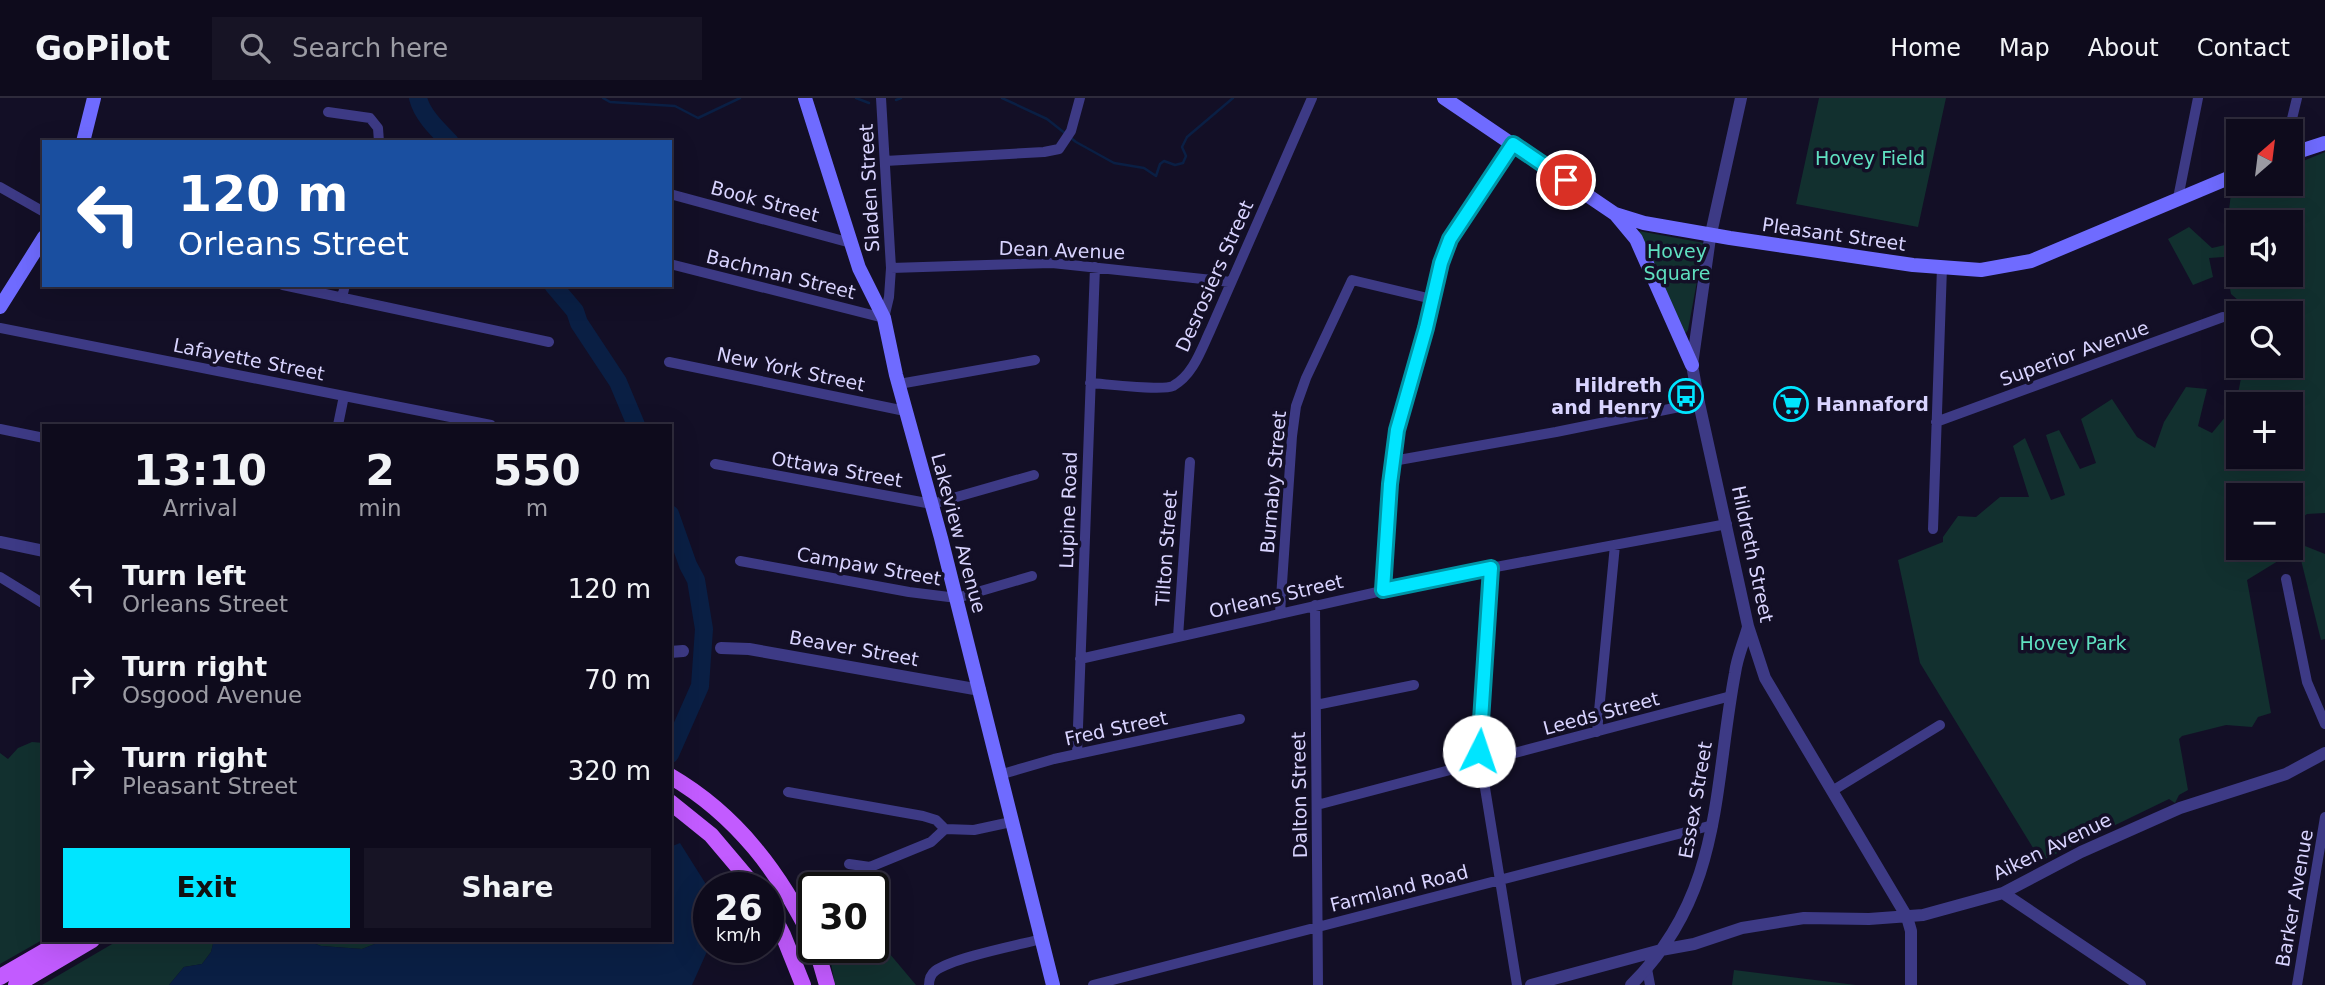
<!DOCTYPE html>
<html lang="en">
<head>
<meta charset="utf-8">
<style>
	:root { --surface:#0e0b1c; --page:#171425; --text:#f1f3f6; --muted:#9b9ba3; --line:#2e2b3b; --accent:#00e5ff }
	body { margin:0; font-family:"DejaVu Sans",sans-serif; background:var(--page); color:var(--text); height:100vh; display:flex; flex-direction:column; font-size:26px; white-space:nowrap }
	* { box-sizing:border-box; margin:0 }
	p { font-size:23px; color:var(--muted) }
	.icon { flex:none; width:38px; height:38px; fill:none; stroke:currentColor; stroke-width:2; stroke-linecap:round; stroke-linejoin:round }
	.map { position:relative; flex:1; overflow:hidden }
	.drawer { position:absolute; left:42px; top:326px; width:630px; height:518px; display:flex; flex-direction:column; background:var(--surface); border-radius:0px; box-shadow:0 7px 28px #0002,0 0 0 2px var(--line) }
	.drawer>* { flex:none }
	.top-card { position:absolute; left:42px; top:42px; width:630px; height:147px; border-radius:0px; box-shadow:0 7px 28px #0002,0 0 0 2px var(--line); background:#1a4fa0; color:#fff; overflow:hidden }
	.needle { width:46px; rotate:28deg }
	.tools { position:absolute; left:2226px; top:21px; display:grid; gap:14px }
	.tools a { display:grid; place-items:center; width:77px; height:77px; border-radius:0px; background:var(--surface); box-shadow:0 7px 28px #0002,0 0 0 2px var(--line); font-size:35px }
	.speed { position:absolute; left:693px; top:774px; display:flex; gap:14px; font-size:35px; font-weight:700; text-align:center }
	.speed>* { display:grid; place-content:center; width:91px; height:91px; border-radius:50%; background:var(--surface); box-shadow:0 7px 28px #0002,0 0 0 2px var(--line); line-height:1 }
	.speed small { font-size:18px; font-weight:400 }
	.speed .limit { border:4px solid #111; border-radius:10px; background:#fff; color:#111 }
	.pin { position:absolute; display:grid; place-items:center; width:60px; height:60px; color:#fff; margin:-30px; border:4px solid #fff; border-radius:50%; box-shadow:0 2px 7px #0007 }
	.me { position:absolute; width:77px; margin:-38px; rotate:4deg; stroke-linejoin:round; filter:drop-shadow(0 0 5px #0008) }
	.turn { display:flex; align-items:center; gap:24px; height:147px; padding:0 21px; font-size:32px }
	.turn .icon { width:91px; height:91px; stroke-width:2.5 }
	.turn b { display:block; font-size:49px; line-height:60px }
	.eta { display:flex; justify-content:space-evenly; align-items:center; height:119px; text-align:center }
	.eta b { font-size:42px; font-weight:700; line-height:49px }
	.button { display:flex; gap:14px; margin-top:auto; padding:14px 21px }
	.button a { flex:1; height:80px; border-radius:0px; background:var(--accent); color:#111; font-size:28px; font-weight:700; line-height:80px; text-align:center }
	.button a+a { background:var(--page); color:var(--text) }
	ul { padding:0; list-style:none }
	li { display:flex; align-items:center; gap:21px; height:91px; padding:0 21px }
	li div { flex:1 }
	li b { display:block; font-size:26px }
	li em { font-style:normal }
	header { display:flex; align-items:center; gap:42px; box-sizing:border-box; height:98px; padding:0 35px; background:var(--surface); border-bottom:2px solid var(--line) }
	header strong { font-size:33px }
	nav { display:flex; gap:38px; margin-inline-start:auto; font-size:24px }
	.search { width:490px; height:63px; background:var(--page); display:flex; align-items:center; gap:18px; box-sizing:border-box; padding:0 24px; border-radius:0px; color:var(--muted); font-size:26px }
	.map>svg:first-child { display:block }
	.green { fill:#12302f; fill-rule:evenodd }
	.water { fill:#0a1f44 }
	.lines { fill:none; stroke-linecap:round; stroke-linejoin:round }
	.stream { stroke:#0a1f44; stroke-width:2.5 }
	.river { stroke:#0a1f44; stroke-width:18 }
	.minor { stroke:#3d3a85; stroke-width:10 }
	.tertiary { stroke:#3d3a85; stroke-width:12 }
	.secondary { stroke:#6f6bff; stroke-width:14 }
	.primary { stroke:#c25bff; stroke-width:16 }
	.route-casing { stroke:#0095a6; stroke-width:18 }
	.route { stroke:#00e5ff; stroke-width:12 }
	.labels { text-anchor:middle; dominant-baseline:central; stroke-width:7; stroke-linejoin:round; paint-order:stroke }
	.park-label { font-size:19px; fill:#5fe0c0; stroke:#130f26 }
	.street-label { font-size:19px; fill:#d9d4ff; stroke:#130f26 }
	.poi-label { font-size:19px; font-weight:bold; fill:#d9d4ff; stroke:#130f26; text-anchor:end }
</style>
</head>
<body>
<header>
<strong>GoPilot</strong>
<div class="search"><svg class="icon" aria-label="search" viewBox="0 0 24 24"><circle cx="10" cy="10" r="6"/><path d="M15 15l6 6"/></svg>Search here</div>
<nav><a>Home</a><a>Map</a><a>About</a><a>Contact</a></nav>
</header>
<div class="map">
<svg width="2325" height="887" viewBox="0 0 2325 887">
	<rect width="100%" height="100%" fill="#130f26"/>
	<path class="green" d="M1819,0H1946L1918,129L1796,106Z
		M2325,54V415L2307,416L2294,426L2305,448L2325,456V541L2321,542L2301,462L2278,463L2247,482L2271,615L2258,619L2252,629L2226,627L2182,638L2179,641L2188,692L2179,697L2175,705L2169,701L2041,763L1920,565L1898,462L1943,444V439L1958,418L1976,419L2000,399H2029L2013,348L2025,340L2051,402L2065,397L2046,337L2059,332L2080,371L2096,365L2081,321L2112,301L2137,339L2155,350L2164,324L2186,289L2207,291L2198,328L2212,335L2236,306L2242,275L2268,271L2270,268H2291V215H2253L2231,196L2224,159L2209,160L2213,179L2193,187L2168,141L2189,129L2212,150L2225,147L2231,95L2246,86H2291V68ZM2291,124V177H2238V124ZM2291,306V359H2238V306ZM2291,397V450H2238V397Z
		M1639,133L1704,145L1688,232L1686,235L1682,233Z
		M32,644L44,645V841L0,866V655L8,661L18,650Z
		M873,836L916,887H835L828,849H873Z
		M119,842H214L211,854L202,866L184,869L169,887H42Z
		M305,842H385L362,851L321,848Z
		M1734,872L1856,887H1732Z"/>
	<path class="water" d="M680,745L709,791V849L692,887H169L184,869L202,866L211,854L214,842H305L321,848L362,851L385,842H670V749Z"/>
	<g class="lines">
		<path class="stream" d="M603,0L610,4L675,8L698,20L740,0
			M856,0L869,5
			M1002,0L1047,21L1076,44L1114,65L1144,70L1156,78L1160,66L1164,63L1175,67L1183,65L1186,58L1182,49L1187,39L1233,0
			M896,2L901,0"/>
		<path class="river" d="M418,0C422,17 438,32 450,44
			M553,187L575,213L579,225L618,284L636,327
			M670,416L688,467L696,482L704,531L700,588L670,656"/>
		<path class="minor" d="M328,14L370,20L378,30L379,44
			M2289,33L2297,0
			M885,63L1044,54L1059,51L1071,33L1080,0
			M0,89L44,114
			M670,96L851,145
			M2178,100L2198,0
			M670,166L884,220L889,199L891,170L881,0
			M891,170L1052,165L1231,184
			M283,187L549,244
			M342,200L345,187
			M0,230L491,327
			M669,264L905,313
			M1090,285C1106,286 1162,293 1173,288C1193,277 1201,252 1210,233L1312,0
			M899,286L1035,262
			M1936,324L2223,219
			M338,327L344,298
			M0,331L44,340
			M1393,363L1556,334L1699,305
			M715,366L932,406L1034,377
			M1933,431L1942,169
			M740,463L909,494L957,500L1032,478
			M1491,470L1479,653L1517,887
			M0,479L44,506
			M2286,481L2307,584L2325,626
			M1383,492L1390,386L1397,332L1422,245L1441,165L1450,141L1513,46
			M1315,507L1318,887
			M1280,515L1292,338L1296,308L1306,280L1352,182L1432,201
			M1178,539L1190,364
			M1080,561L1453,477L1727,426
			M1316,607L1414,587
			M1597,634L1615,447
			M1077,656L1095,169
			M999,677L1054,661L1240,621
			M1832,693L1940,627
			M788,694L923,718L936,722L945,731
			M1317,707L1731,598
			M849,766L870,769L931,744L945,731L974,732L1011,724
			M1647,871L1650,887
			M929,887C929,881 930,877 935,873C952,860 1018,847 1042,841
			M1093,887L1713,727
			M2297,887L2325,719"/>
		<path class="tertiary" d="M1741,0L1710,140L1692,267L1699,305L1748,528L1765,580L1907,819L1911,833V887
			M0,444L44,453
			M721,550L749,551L980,592
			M670,554L683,553
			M2003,795L2140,887
			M1531,887L1661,852L1694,846L1742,830L1804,820L1869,821L1923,817L2003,795L2081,754L2180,710L2286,676L2325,655
			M1631,887C1723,796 1713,692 1735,575C1737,559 1744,544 1748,529"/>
		<path class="secondary" d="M805,0L859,170L884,220L896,277L941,440L1053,887
			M1444,0L1615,116L1644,125L1730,140L1913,167L1981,172L2031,163L2238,76
			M83,44L94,0
			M2291,56L2325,45
			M1616,117L1636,141L1692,267
			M0,209L44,139"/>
		<path class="primary" d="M670,678C737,717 781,776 814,845
			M670,704L711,737L755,789
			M768,808L783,837L803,887
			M816,849L827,887
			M0,879L64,842
			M16,887L92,842"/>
	</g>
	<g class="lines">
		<g class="route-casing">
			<path id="route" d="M1479,653L1491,470L1383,492L1390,386L1397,332L1426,230L1441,165L1450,141L1513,46L1566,82"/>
		</g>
		<use href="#route" class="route"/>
	</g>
	<defs>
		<g id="bus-ring" transform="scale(1.75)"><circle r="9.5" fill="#130f26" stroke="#00e5ff" stroke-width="1.5"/><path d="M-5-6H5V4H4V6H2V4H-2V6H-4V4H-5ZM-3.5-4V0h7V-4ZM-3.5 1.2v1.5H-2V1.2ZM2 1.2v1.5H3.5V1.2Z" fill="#00e5ff"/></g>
		<g id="supermarket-ring" transform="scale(1.75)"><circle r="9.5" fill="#130f26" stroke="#00e5ff" stroke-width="1.5"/><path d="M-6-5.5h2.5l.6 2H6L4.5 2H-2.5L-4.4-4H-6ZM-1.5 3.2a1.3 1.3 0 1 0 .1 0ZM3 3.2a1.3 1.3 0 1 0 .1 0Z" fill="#00e5ff"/></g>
	</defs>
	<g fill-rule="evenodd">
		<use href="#bus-ring" x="1686" y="298"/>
		<use href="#supermarket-ring" x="1791" y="306"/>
	</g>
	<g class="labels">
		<g class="park-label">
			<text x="1870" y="60">Hovey Field</text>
			<text x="1677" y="153">Hovey<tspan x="1677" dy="22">Square</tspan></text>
			<text x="2073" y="545">Hovey Park</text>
		</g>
		<g class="street-label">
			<text transform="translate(869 90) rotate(-93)">Sladen Street</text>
			<text transform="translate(765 103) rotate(15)">Book Street</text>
			<text transform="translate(1834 136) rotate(8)">Pleasant Street</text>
			<text transform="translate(1062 152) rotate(2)">Dean Avenue</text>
			<text transform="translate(781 176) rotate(14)">Bachman Street</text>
			<text transform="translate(1214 178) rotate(-66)">Desrosiers Street</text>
			<text transform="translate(2074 255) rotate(-20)">Superior Avenue</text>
			<text transform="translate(249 261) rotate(11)">Lafayette Street</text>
			<text transform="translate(791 271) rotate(12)">New York Street</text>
			<text transform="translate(837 371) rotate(10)">Ottawa Street</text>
			<text transform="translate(1273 384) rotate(-85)">Burnaby Street</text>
			<text transform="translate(1068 412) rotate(-88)">Lupine Road</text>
			<text transform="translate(959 435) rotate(75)">Lakeview Avenue</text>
			<text transform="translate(1166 450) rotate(-86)">Tilton Street</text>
			<text transform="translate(1753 456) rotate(78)">Hildreth Street</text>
			<text transform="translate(869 468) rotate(10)">Campaw Street</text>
			<text transform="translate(1276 498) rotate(-13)">Orleans Street</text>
			<text transform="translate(854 550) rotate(10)">Beaver Street</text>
			<text transform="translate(1601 615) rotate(-15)">Leeds Street</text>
			<text transform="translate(1116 630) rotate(-12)">Fred Street</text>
			<text transform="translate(1299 697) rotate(-91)">Dalton Street</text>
			<text transform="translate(1695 702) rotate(-80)">Essex Street</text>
			<text transform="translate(2052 748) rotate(-26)">Aiken Avenue</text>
			<text transform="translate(1399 790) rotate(-14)">Farmland Road</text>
			<text transform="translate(2294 800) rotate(-80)">Barker Avenue</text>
		</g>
		<g class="poi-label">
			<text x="1662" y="287">Hildreth<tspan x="1662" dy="22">and Henry</tspan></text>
			<text x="1816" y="306" text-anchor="start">Hannaford</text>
		</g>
	</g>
</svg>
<div class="tools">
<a><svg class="needle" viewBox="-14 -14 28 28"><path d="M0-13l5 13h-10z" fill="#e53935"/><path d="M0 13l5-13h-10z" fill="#9b9ba3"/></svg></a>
<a><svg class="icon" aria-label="sound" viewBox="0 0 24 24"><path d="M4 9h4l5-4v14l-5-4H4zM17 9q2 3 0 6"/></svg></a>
<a><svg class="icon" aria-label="search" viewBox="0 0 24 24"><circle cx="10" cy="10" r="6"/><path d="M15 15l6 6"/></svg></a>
<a>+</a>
<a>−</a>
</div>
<div class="speed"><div>26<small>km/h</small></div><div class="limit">30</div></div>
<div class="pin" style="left:1566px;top:82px;background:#d93025"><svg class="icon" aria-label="arrive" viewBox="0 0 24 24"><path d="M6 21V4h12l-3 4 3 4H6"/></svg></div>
<svg class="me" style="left:1479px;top:653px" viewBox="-20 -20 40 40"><circle r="19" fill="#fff"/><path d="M0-13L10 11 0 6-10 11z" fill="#00e5ff"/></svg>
<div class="top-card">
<div class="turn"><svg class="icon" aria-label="left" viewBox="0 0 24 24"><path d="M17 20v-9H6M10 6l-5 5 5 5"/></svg><div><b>120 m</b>Orleans Street</div></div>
</div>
<section class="drawer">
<div class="eta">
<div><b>13:10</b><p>Arrival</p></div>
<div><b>2</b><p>min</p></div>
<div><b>550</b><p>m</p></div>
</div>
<ul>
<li><svg class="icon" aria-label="left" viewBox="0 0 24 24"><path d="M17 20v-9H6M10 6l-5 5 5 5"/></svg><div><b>Turn left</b><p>Orleans Street</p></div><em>120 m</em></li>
<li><svg class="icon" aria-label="right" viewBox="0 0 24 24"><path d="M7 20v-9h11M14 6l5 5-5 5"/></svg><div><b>Turn right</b><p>Osgood Avenue</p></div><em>70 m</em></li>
<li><svg class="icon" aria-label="right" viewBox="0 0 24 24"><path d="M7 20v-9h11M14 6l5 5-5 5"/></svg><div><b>Turn right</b><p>Pleasant Street</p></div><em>320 m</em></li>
</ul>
<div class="button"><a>Exit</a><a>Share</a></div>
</section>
</div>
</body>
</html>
